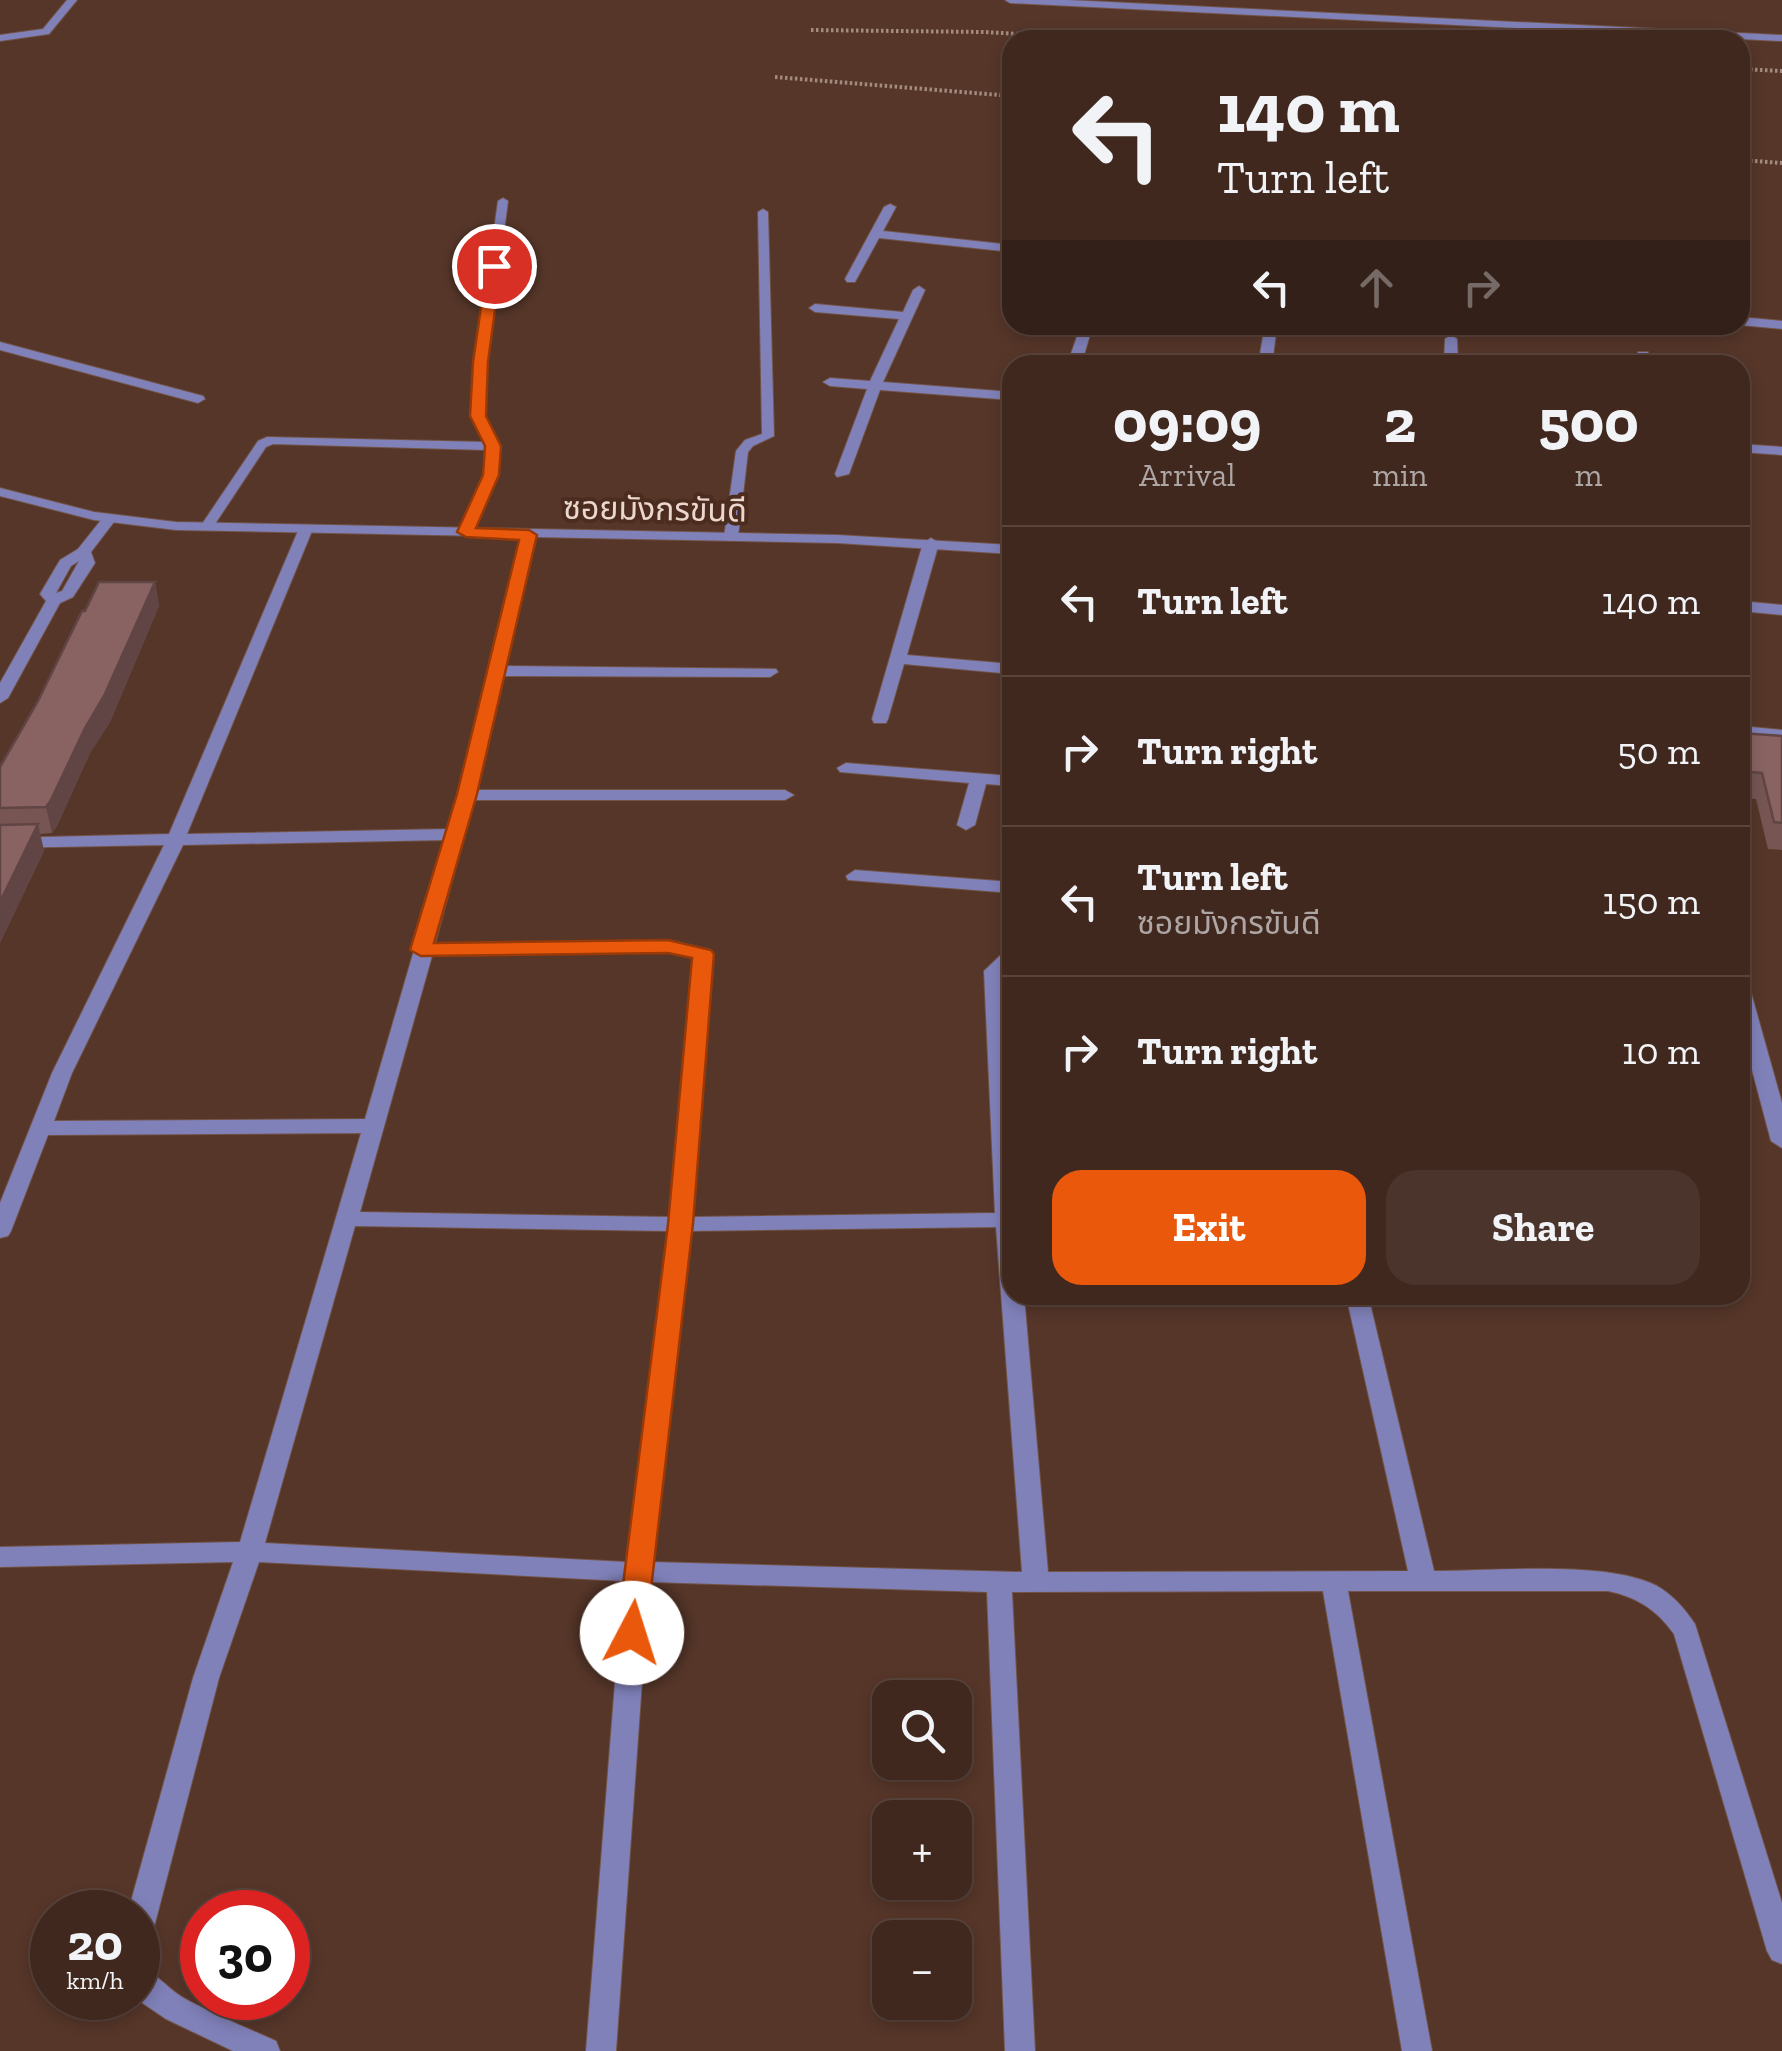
<!DOCTYPE html>
<html lang="en">
<head>
<meta charset="utf-8">
<style>
	:root { --surface:#40281f; --page:#4b342c; --text:#f1f3f6; --muted:#aea6a4; --line:#59443d; --accent:#ea580c }
	body { margin:0; font-family:"Zilla Slab","Noto Sans Thai",serif; background:var(--page); color:var(--text); height:100vh; display:flex; flex-direction:column; font-size:38px; white-space:nowrap }
	* { box-sizing:border-box; margin:0 }
	p { font-size:32px; color:var(--muted) }
	.icon { flex:none; width:55px; height:55px; fill:none; stroke:currentColor; stroke-width:2; stroke-linecap:round; stroke-linejoin:round }
	.map { position:relative; flex:1; overflow:hidden }
	.details { position:absolute; left:1002px; top:355px; width:748px; height:950px; display:flex; flex-direction:column; background:var(--surface); border-radius:30px; box-shadow:0 5px 15px #0003,0 0 0 2px var(--line) }
	.details>* { flex:none }
	.top-card { position:absolute; left:1002px; top:30px; width:748px; height:305px; border-radius:30px; box-shadow:0 5px 15px #0003,0 0 0 2px var(--line); background:#40281f; color:var(--text); overflow:hidden }
	.fabs { position:absolute; left:872px; top:1680px; display:grid; gap:20px }
	.fabs a { display:grid; place-items:center; width:100px; height:100px; border-radius:20px; background:var(--surface); box-shadow:0 5px 15px #0003,0 0 0 2px var(--line); font-size:50px }
	.speed { position:absolute; left:30px; top:1890px; display:flex; gap:20px; font-size:50px; font-weight:700; text-align:center }
	.speed>* { display:grid; place-content:center; width:130px; height:130px; border-radius:50%; background:var(--surface); box-shadow:0 5px 15px #0003,0 0 0 2px var(--line); line-height:1 }
	.speed small { font-size:25px; font-weight:400 }
	.speed .limit { border:15px solid #d22; background:#fff; color:#111 }
	.pin { position:absolute; display:grid; place-items:center; width:85px; height:85px; color:#fff; margin:-42px; border:5px solid #fff; border-radius:50%; box-shadow:0 2px 10px #0007 }
	.me { position:absolute; width:110px; margin:-55px; rotate:5deg; stroke-linejoin:round; filter:drop-shadow(0 0 8px #0008) }
	.turn { display:flex; align-items:center; gap:35px; height:210px; padding:0 50px; font-size:45px }
	.turn .icon { width:130px; height:130px; stroke-width:2.5 }
	.turn b { display:block; font-size:70px; line-height:85px }
	.lanes { display:flex; align-items:center; height:95px; padding:0 50px; background:#0003; justify-content:center; gap:50px; direction:ltr }
	.lanes .off { opacity:.35 }
	.eta { display:flex; justify-content:space-evenly; align-items:center; height:170px; text-align:center }
	.eta b { font-size:60px; font-weight:700; line-height:70px }
	.action { display:flex; gap:20px; margin-top:auto; padding:20px 50px }
	.action a { flex:1; height:115px; border-radius:30px; background:var(--accent); color:#fff; font-size:40px; font-weight:700; line-height:115px; text-align:center }
	.action a+a { background:var(--page); color:var(--text) }
	ul { padding:0; list-style:none }
	li { display:flex; align-items:center; gap:30px; height:150px; padding:0 50px; border-top:2px solid var(--line) }
	li div { flex:1 }
	li b { display:block; font-size:38px }
	li em { font-style:normal }
	.map>svg:first-child { display:block }
	.lines { fill:none; stroke-linecap:round; stroke-linejoin:round }
	.service-casing { stroke:#715347; stroke-width:2 }
	.minor-casing { stroke:#715347; stroke-width:2 }
	.tertiary-casing { stroke:#715347; stroke-width:2 }
	.path { stroke:#a48a7f; stroke-width:4; stroke-dasharray:2.5 2.5; stroke-linecap:butt }
	.service { fill:#8081b9; fill-rule:evenodd }
	.minor { fill:#8081b9; fill-rule:evenodd }
	.tertiary { fill:#8081b9; fill-rule:evenodd }
	.wall { fill:#765553 }
	.shaded-wall { fill:#604544 }
	.building { fill:#896361; stroke:#604544; stroke-width:2.5 }
	.route { fill:#ea580c; stroke:#983908; stroke-width:2.5 }
	.labels { text-anchor:middle; dominant-baseline:central; stroke-width:8; stroke-linejoin:round; paint-order:stroke }
	.far-street-label { font-size:32px; fill:#ecd7cf; stroke:#4b2c1f }
</style>
</head>
<body>
<div class="map">
<svg width="1782" height="2051" viewBox="0 0 1782 2051">
	<rect width="100%" height="100%" fill="#563629"/>
	<g class="lines">
		<g class="service-casing">
			<path id="service" d="M503,198L508,201L487,363L484,416L499,446L497,475L471,535L466,536L459,532L485,475L487,450L273,444L266,447L211,530H201L200,527L258,441L267,437L485,442L472,416L475,363L498,201Z
				M763,209L768,212L774,436L753,446L748,452L738,537L731,541L724,537L736,451L745,440L762,434L758,212Z"/>
		</g>
		<g class="minor-casing">
			<path id="minor" d="M67,0H77L49,34L0,41V35L43,29Z
				M1005,0H1068L1782,35V41L1010,3Z
				M890,204L896,207L883,231L1012,245V252L879,238L855,282H847L845,279L884,207Z
				M919,286L925,290L883,382L1012,392V400L880,390L849,474L837,477L835,474L867,389L830,386L823,382L830,378L870,381L899,319L815,312L809,308L815,304L903,312L913,290Z
				M1740,317L1782,321V329L1740,325Z
				M1081,325H1093L1081,365H1067Z
				M1265,325H1277L1272,365H1258Z
				M1451,335L1457,339L1458,365H1444L1445,339Z
				M0,342L203,396L205,399L198,403L0,350Z
				M1638,352H1648L1651,365H1637Z
				M1740,444L1782,447V455L1740,452Z
				M110,514L117,518L91,552L95,563L73,597L60,603L8,698L0,703V683L46,601L40,594L60,560L78,549L105,515ZM79,561L62,591L56,593L71,566Z
				M305,527L312,531L187,834L449,829L524,532L529,531L536,535L506,666L776,669L778,672L770,677L504,676L477,790H785L794,795L785,800H474L435,944L668,940L711,950L714,954L692,1217L995,1213L984,971L1005,951L1012,949V965L1004,973L1012,1140V1295H1024L1048,1572L1408,1571L1346,1295H1368L1434,1571C1493,1571 1608,1560 1657,1586C1673,1595 1685,1609 1695,1624L1782,1903V1964L1772,1960L1767,1951L1674,1634C1657,1610 1637,1597 1608,1591H1348L1432,2051H1402L1323,1591L1012,1592L1035,2051H1005L987,1592L649,1582L616,2051H586L623,1581L259,1562L219,1678L153,1931L148,1940L138,1944V1912H128L193,1678L233,1562L0,1567V1547L240,1542L361,1133L48,1135L11,1231L8,1236L0,1238V1203L52,1073L164,845L0,848V838L169,834L298,531ZM446,840L365,1119L54,1121L72,1073L183,845ZM668,952L694,958L670,1217L360,1212L432,956ZM355,1226L668,1231L626,1562L265,1543ZM996,1227L1022,1572L651,1562L690,1231Z
				M931,538L939,543L907,655L1012,664V674L904,664L888,719L886,723H874L872,719L923,543Z
				M1740,726L1782,730V740L1740,736Z
				M846,763L1012,776V786L986,784L975,825L966,830L957,825L969,783L840,772L837,768Z
				M855,870L1012,882V893L848,880L846,876Z
				M1740,983L1750,989L1782,1103V1148L1771,1141L1740,1025Z
				M138,1965C154,1971 166,1987 182,1997C212,2014 245,2027 276,2041L280,2051H233L166,2019L135,1998Z"/>
		</g>
		<g class="tertiary-casing">
			<path id="tertiary" d="M0,488L94,512L176,522L837,535L1012,545V554L837,543L176,530L94,520L0,496Z
				M1740,601L1782,605V615L1740,611Z"/>
		</g>
		<path class="path" d="M811,30L984,32L1124,40
			M1740,69L1782,71
			M775,77L1012,96
			M1740,160L1782,163"/>
		<use href="#service" class="service"/>
		<use href="#minor" class="minor"/>
		<use href="#tertiary" class="tertiary"/>
	</g>
	<path class="wall" d="M155,582L159,606L110,722L90,753L57,826L52,833L40,834L44,851L0,943V767L38,701L85,611Z
		M1740,733L1782,736V850L1768,849L1756,799L1740,798Z"/>
	<path class="shaded-wall" d="M155,582L159,606L110,722L90,753L57,826L52,833L46,807Z
		M38,824L44,851L0,943V902Z"/>
	<path class="building" d="M99,582H155L104,696L85,728L51,800L46,807L0,808V767L38,701L82,611H85Z
		M1740,733L1782,736V823L1774,822L1762,773L1740,771Z
		M38,824L0,902V825Z"/>
	<path class="route" d="M494,262L501,266L488,362L486,416L501,446L499,475L476,528L529,530L537,535L477,794L434,943L668,940L711,950L714,954L693,1224L646,1633L642,1641L632,1645L621,1641L617,1633L668,1224L692,958L668,953L421,956L410,950L457,794L519,540L466,537L457,532L483,475L485,446L470,416L473,362L487,266Z"/>
	<g class="labels">
		<g class="far-street-label">
			<text transform="translate(655 509) rotate(1)">ซอยมังกรขันดี</text>
		</g>
	</g>
</svg>
<div class="fabs">
<a><svg class="icon" aria-label="search" viewBox="0 0 24 24"><circle cx="10" cy="10" r="6"/><path d="M15 15l6 6"/></svg></a>
<a>+</a>
<a>−</a>
</div>
<div class="speed"><div>20<small>km/h</small></div><div class="limit">30</div></div>
<div class="pin" style="left:494px;top:266px;background:#d93025"><svg class="icon" aria-label="arrive" viewBox="0 0 24 24"><path d="M6 21V4h12l-3 4 3 4H6"/></svg></div>
<svg class="me" style="left:632px;top:1633px" viewBox="-20 -20 40 40"><circle r="19" fill="#fff"/><path d="M0-13L10 11 0 6-10 11z" fill="#ea580c"/></svg>
<div class="top-card">
<div class="turn"><svg class="icon" aria-label="left" viewBox="0 0 24 24"><path d="M17 20v-9H6M10 6l-5 5 5 5"/></svg><div><b>140 m</b>Turn left</div></div>
<div class="lanes"><svg class="icon" aria-label="left" viewBox="0 0 24 24"><path d="M17 20v-9H6M10 6l-5 5 5 5"/></svg><svg class="icon off" aria-label="ahead" viewBox="0 0 24 24"><path d="M12 20V5M6 11l6-6 6 6"/></svg><svg class="icon off" aria-label="right" viewBox="0 0 24 24"><path d="M7 20v-9h11M14 6l5 5-5 5"/></svg></div>
</div>
<section class="details">
<div class="eta">
<div><b>09:09</b><p>Arrival</p></div>
<div><b>2</b><p>min</p></div>
<div><b>500</b><p>m</p></div>
</div>
<ul>
<li><svg class="icon" aria-label="left" viewBox="0 0 24 24"><path d="M17 20v-9H6M10 6l-5 5 5 5"/></svg><div><b>Turn left</b></div><em>140 m</em></li>
<li><svg class="icon" aria-label="right" viewBox="0 0 24 24"><path d="M7 20v-9h11M14 6l5 5-5 5"/></svg><div><b>Turn right</b></div><em>50 m</em></li>
<li><svg class="icon" aria-label="left" viewBox="0 0 24 24"><path d="M17 20v-9H6M10 6l-5 5 5 5"/></svg><div><b>Turn left</b><p>ซอยมังกรขันดี</p></div><em>150 m</em></li>
<li><svg class="icon" aria-label="right" viewBox="0 0 24 24"><path d="M7 20v-9h11M14 6l5 5-5 5"/></svg><div><b>Turn right</b></div><em>10 m</em></li>
</ul>
<div class="action"><a>Exit</a><a>Share</a></div>
</section>
</div>
</body>
</html>
